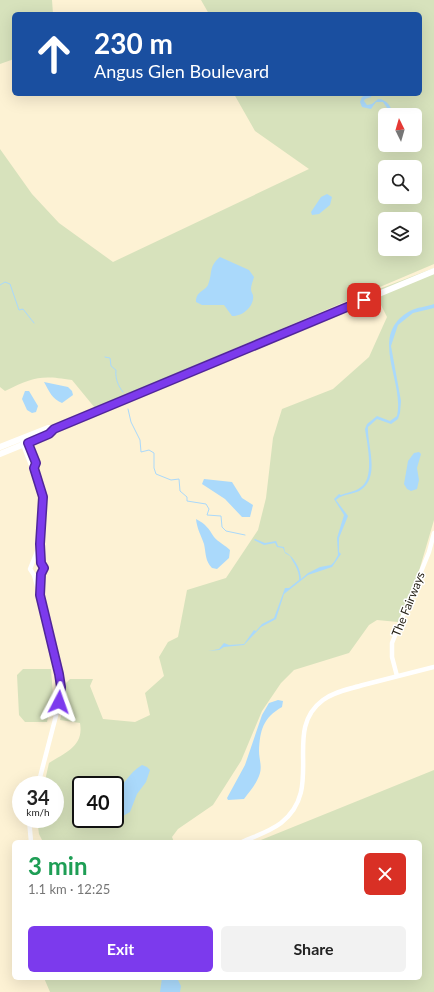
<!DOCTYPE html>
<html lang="en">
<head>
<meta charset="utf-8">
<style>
	:root { --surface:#fff; --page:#f2f2f2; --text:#222; --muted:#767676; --accent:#7c3aed }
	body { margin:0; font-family:Lato,sans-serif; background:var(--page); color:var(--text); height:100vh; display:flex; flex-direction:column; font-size:15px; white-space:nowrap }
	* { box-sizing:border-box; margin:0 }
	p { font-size:13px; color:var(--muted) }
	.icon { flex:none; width:22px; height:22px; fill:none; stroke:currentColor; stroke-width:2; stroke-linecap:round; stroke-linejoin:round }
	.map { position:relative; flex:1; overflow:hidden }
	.details { position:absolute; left:12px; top:840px; width:410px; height:140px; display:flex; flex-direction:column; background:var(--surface); border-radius:6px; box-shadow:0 4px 16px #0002 }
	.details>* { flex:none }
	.hud { position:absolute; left:12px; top:12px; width:410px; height:84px; border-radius:6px; box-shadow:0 4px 16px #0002; background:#1a4fa0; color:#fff; overflow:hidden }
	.needle { width:26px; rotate:355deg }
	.buttons { position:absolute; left:378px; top:108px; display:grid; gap:8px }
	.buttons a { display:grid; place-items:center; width:44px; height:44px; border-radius:6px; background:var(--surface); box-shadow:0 4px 16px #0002; font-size:20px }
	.speed { position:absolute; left:12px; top:776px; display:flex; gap:8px; font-size:20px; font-weight:700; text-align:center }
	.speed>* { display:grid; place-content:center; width:52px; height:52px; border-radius:50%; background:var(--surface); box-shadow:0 4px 16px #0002; line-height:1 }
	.speed small { font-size:10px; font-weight:400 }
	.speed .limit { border:2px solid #111; border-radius:6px; background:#fff; color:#111 }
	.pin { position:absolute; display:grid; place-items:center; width:34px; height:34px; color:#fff; margin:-17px; border-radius:8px; box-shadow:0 2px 6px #0006 }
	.me { position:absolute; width:44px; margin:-22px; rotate:4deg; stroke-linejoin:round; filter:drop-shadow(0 0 3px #0008) }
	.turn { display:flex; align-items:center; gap:14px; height:84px; padding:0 16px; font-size:18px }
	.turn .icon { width:52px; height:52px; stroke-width:2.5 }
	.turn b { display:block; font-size:28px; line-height:34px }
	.round { display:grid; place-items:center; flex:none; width:42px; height:42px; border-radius:6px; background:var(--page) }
	.headline { display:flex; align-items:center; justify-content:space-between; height:68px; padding:0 16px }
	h1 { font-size:24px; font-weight:700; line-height:30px; color:#1e9e55 }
	.primary-button { display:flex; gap:8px; margin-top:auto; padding:8px 16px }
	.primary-button a { flex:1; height:46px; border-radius:6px; background:var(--accent); color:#fff; font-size:16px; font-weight:700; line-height:46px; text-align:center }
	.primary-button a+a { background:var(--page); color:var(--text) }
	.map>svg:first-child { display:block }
	.green { fill:#d7e2bc; fill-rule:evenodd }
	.water { fill:#aad9fb }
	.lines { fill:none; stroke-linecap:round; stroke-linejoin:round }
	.stream { stroke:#aad9fb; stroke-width:1 }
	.minor { stroke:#fff; stroke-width:4.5 }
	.major { stroke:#fff; stroke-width:6 }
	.route-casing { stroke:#51269a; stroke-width:10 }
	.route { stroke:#7c3aed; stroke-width:7 }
	.labels { text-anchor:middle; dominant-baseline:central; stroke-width:3; stroke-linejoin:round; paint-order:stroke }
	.street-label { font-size:12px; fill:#262217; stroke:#fff }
</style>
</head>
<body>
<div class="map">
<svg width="434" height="992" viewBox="0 0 434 992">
	<rect width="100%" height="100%" fill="#fdf2d4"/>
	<path class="green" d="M0,0H52L53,14H14V59L0,64Z
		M201,0H434V264L95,408L72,380C40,375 34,377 5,391L0,387V149L32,194L59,223L113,262L309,169L255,131L234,94H420V14H209ZM385,115H415V145H385ZM385,167H415V197H385ZM385,219H415V249H385Z
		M434,268V520L419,571L398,622L377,620L369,625L349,653L294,670L281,683L262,711L241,761L213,805L178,829L172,837L174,842H43L39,834L37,819H55V785H44L49,763C66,752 84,746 80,723L60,720L65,699L66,683L70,679H93L90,686L103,719L135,722L150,715L145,693L164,676L159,657L168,642L178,637L187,590L226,578L258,530L266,498L273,438L282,409L333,389L369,357L387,317L374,291ZM81,785H115V819H81Z
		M23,669H51L53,695L47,722H25L19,715L17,675Z
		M434,770V992H50L44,978H420V842H256Z"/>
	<path class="water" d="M368,94H372L371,97L365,99L364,101L367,105L372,104L378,99C387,99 391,107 394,115H392L383,102H376L371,109L362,107L360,102L362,97Z
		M327,194L332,197L330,205L319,214L312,215L311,212L321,197Z
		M220,257L249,270L254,277C253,281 251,285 251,289C251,291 252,293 253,295C255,306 242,317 232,316L224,305H202L196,302C196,291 204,292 208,285C213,273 208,267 220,257Z
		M434,304V308L413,313L398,325L391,346L401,401L400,413L398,419L391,424L377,419L368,427C367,445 380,475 362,489C355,495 343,493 336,500L348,516L339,538V552L341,554L332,567L308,575L284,594L276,619L261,627L244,645L224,647L219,650L208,651L219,649L224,643L229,645L244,644L254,630L256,631L262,624L274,618L285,588H289L299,580C300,571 294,564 290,556L285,553L283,548L277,547L275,543L264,545L254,540L255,539L265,543L276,541L278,546L284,547L285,552C294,556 301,570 301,579L308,573L320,567L331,565L334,562L338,555L337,538L344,515L334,499L339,494L341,495C348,492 355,492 361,487C375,478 367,443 365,429L367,424L377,416L390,421L397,416C405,381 367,335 410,311C417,307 426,307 434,304Z
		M44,382L68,387L72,391L73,395L62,403C52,399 49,391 44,382Z
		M25,391H29L38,406L36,412L32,413L27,410L22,399Z
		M419,452L421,454L417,468L419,480L417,489L411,491L407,489L404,484L408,461L414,453Z
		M204,479L232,482L242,498L253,505L250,517H242L225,499L202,484Z
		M196,519C206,524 209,529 214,537C217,541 226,546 230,550L229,558L217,569L212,568C205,561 206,553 204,544C201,535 197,529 196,519Z
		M278,700L283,701L282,707C263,718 260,730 259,751C259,758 262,766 260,773C257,783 251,790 244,799L228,800L227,798L245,765L262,715L269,703Z
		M142,765L147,767L150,770L146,782L137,794L130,812L123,816H115V792C126,784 128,773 142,765Z
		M162,978H177L181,986L180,992H160Z"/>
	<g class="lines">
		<path class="stream" d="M0,285L5,282L10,284L19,310L23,309L34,323
			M105,357L110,358L111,366L116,370C115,378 118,386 123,392
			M128,409L131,422L140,440L141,452L149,450L154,453V468L156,474L171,480L179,479L180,491L187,497V501L206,504L209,509L207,515L221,516L222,527L226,531L245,535"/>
		<path class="minor" d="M26,437L36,463L34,468
			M22,442L31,465L34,468L43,497L40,544L41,563L44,568L41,574L40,590
			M397,676L392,657V643L429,552L434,533
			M38,785L58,708L61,687L47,622L34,575L30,569L40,544
			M29,819L31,842
			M242,842C255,836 269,832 281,823C326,788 281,731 323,700C335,691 350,689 363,685C387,679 411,673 434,667"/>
		<path class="major" d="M0,447L48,428L54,429
			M0,454L49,434L54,429L434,271"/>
	</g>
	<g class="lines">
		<g class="route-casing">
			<path id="route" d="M59,702L61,687L59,674L40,595L41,574L44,568L41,563L40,544L43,497L34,468L36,463L28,443L49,434L54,429L364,300"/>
		</g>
		<use href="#route" class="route"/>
	</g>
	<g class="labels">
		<g class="street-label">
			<text transform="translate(408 604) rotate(-68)">The Fairways</text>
		</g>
	</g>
</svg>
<div class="buttons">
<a><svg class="needle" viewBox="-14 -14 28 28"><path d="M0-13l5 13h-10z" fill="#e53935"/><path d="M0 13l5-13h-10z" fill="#767676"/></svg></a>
<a><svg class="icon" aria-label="search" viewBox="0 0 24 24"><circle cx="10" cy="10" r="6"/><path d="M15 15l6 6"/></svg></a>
<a><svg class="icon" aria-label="layers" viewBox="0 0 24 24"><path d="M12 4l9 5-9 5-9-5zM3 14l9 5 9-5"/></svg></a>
</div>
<div class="speed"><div>34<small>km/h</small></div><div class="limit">40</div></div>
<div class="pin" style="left:364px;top:300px;background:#d93025"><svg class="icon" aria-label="arrive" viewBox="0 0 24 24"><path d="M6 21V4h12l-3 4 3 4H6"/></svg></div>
<svg class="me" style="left:59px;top:702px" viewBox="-20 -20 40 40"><path d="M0-17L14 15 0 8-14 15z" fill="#7c3aed" stroke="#fff" stroke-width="4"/></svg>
<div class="hud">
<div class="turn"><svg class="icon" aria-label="ahead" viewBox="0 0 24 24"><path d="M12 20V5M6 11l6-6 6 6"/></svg><div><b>230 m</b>Angus Glen Boulevard</div></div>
</div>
<section class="details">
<div class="headline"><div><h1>3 min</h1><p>1.1 km · 12:25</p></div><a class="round" style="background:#d93025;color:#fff"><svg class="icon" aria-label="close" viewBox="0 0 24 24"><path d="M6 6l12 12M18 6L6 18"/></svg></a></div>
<div class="primary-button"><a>Exit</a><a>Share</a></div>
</section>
</div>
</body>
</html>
